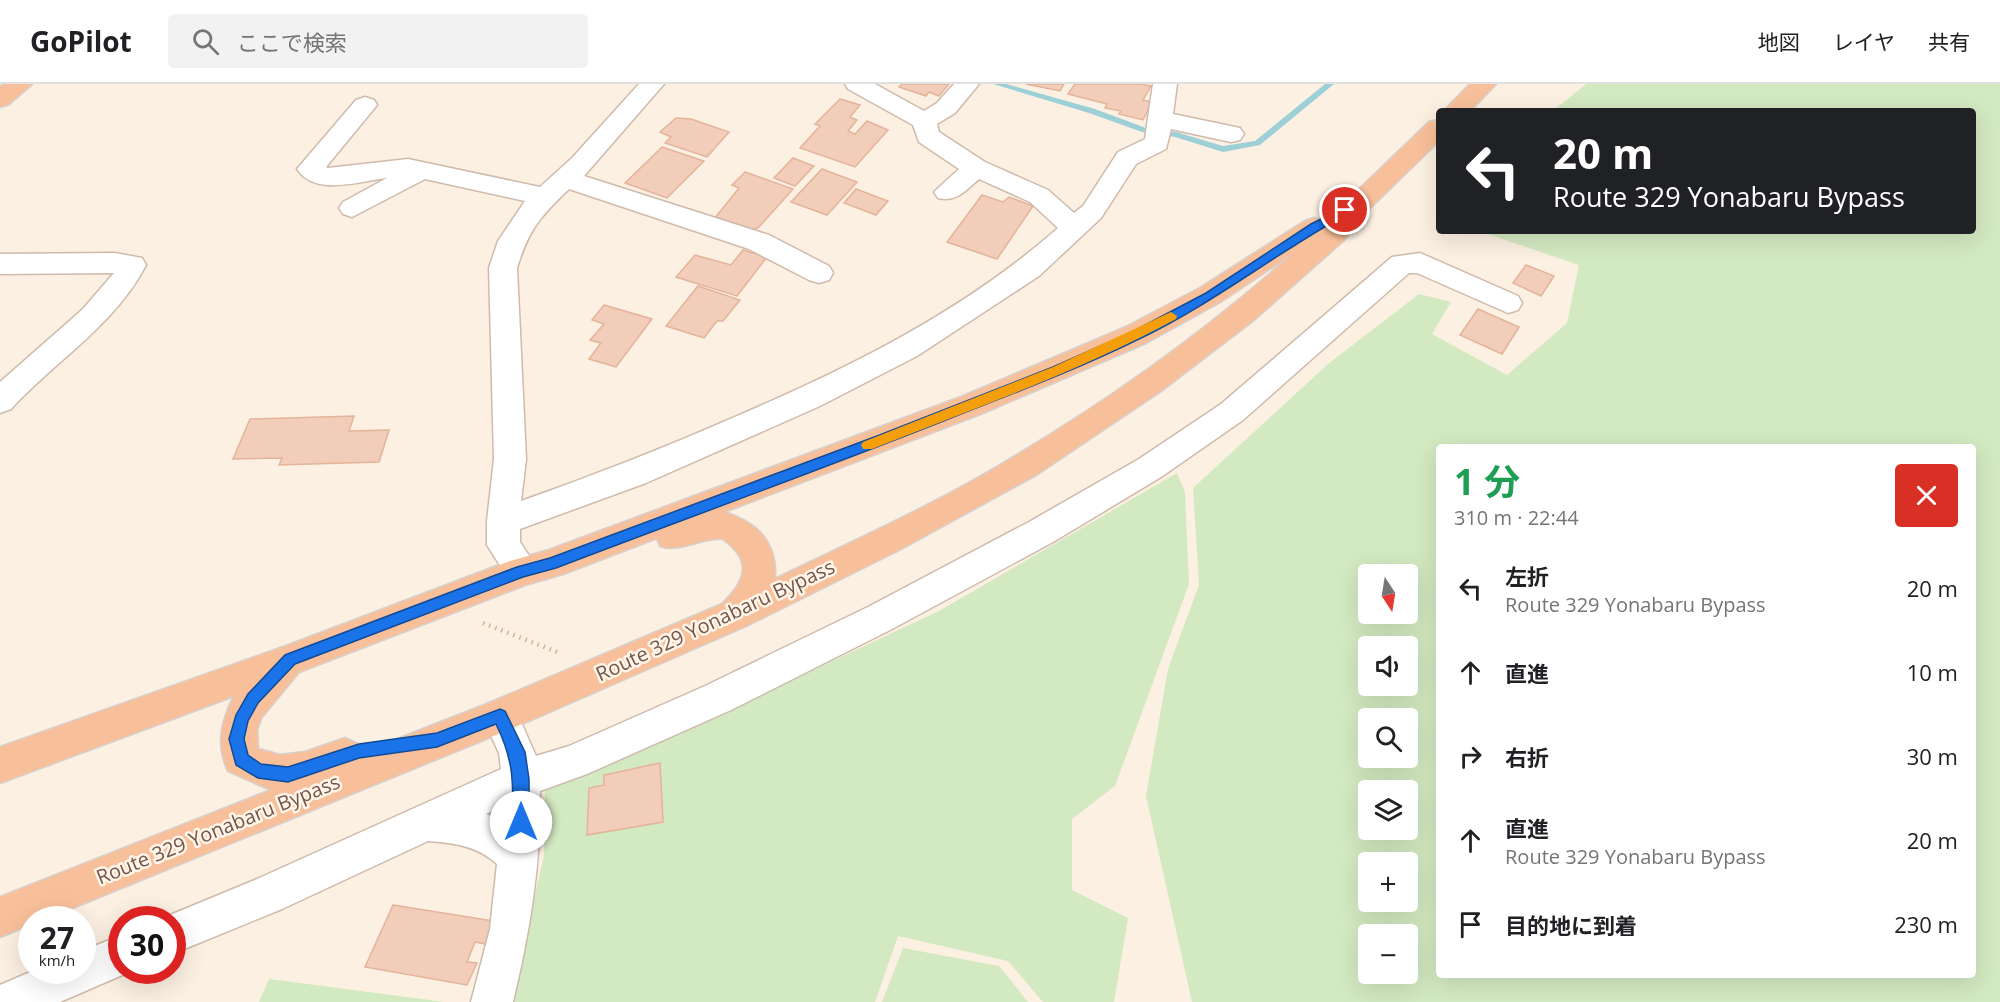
<!DOCTYPE html>
<html lang="ja">
<head>
<meta charset="utf-8">
<style>
	:root { --surface:#fff; --page:#f2f2f2; --text:#202124; --muted:#757577; --line:#e0e0e0 }
	body { margin:0; font-family:"Open Sans","Noto Sans JP",sans-serif; background:var(--page); color:var(--text); height:100vh; display:flex; flex-direction:column; font-size:22px; white-space:nowrap }
	* { box-sizing:border-box; margin:0 }
	p { font-size:20px; color:var(--muted) }
	.icon { flex:none; width:33px; height:33px; fill:none; stroke:currentColor; stroke-width:2; stroke-linecap:round; stroke-linejoin:round }
	.map { position:relative; flex:1; overflow:hidden }
	.details { position:absolute; left:1436px; top:360px; width:540px; height:534px; display:flex; flex-direction:column; background:var(--surface); border-radius:6px; box-shadow:0 6px 24px #0002 }
	.details>* { flex:none }
	.hud { position:absolute; left:1436px; top:24px; width:540px; height:126px; border-radius:6px; box-shadow:0 6px 24px #0002; background:#202124; color:#fff; overflow:hidden }
	.needle { width:39px; rotate:168deg }
	.controls { position:absolute; left:1358px; top:480px; display:grid; gap:12px }
	.controls a { display:grid; place-items:center; width:60px; height:60px; border-radius:6px; background:var(--surface); box-shadow:0 6px 24px #0002; font-size:30px }
	.speed { position:absolute; left:18px; top:822px; display:flex; gap:12px; font-size:30px; font-weight:700; text-align:center }
	.speed>* { display:grid; place-content:center; width:78px; height:78px; border-radius:50%; background:var(--surface); box-shadow:0 6px 24px #0002; line-height:1 }
	.speed small { font-size:15px; font-weight:400 }
	.speed .limit { border:9px solid #d22; background:#fff; color:#111 }
	.pin { position:absolute; display:grid; place-items:center; width:51px; height:51px; color:#fff; margin:-26px; border:3px solid #fff; border-radius:50%; box-shadow:0 2px 6px #0007 }
	.me { position:absolute; width:66px; margin:-33px; rotate:0deg; stroke-linejoin:round; filter:drop-shadow(0 0 4px #0008) }
	.turn { display:flex; align-items:center; gap:21px; height:126px; padding:0 18px; font-size:27px }
	.turn .icon { width:78px; height:78px; stroke-width:2.5 }
	.turn b { display:block; font-size:42px; line-height:51px }
	.round { display:grid; place-items:center; flex:none; width:63px; height:63px; border-radius:6px; background:var(--page) }
	.overview { display:flex; align-items:center; justify-content:space-between; height:102px; padding:0 18px }
	h1 { font-size:36px; font-weight:700; line-height:45px; color:#1e9e55 }
	ul { padding:0; list-style:none }
	li { display:flex; align-items:center; gap:18px; height:84px; padding:0 18px }
	li div { flex:1 }
	li b { display:block; font-size:22px }
	li em { font-style:normal }
	header { display:flex; align-items:center; gap:36px; box-sizing:border-box; height:84px; padding:0 30px; background:var(--surface); border-bottom:2px solid var(--line) }
	header strong { font-size:28px }
	nav { display:flex; gap:33px; margin-inline-start:auto; font-size:21px }
	.search { width:420px; height:54px; background:var(--page); display:flex; align-items:center; gap:15px; box-sizing:border-box; padding:0 21px; border-radius:6px; color:var(--muted); font-size:22px }
	.map>svg:first-child { display:block }
	.green { fill:#d3e9c1; fill-rule:evenodd }
	.lines { fill:none; stroke-linecap:round; stroke-linejoin:round }
	.stream { fill:#9dd0d6; fill-rule:evenodd }
	.building { fill:#f1cdba; stroke:#e3b39a; stroke-width:1.5 }
	.minor-casing { stroke:#cfbaac; stroke-width:3 }
	.trunk-casing { stroke:#d8d0cc; stroke-width:3 }
	.path { stroke:#d5b09d; stroke-width:4.5; stroke-dasharray:1.5 5; stroke-linecap:butt }
	.minor { fill:#fff; fill-rule:evenodd }
	.trunk { fill:#f8c09a; fill-rule:evenodd }
	.route { fill:#1a73e8; stroke:#114b97; stroke-width:1.5 }
	.slow { fill:#f59e0b }
	.labels { text-anchor:middle; dominant-baseline:central; stroke-width:5; stroke-linejoin:round; paint-order:stroke }
	.street-label { font-size:20px; fill:#735649; stroke:#fff5e8 }
</style>
</head>
<body>
<header>
<strong>GoPilot</strong>
<div class="search"><svg class="icon" aria-label="search" viewBox="0 0 24 24"><circle cx="10" cy="10" r="6"/><path d="M15 15l6 6"/></svg>ここで検索</div>
<nav><a>地図</a><a>レイヤ</a><a>共有</a></nav>
</header>
<div class="map">
<svg width="2000" height="918" viewBox="0 0 2000 918">
	<rect width="100%" height="100%" fill="#fcf0e2"/>
	<path class="green" d="M1586,0H2000V918H1192L1146,712L1168,585L1199,501L1193,404L1328,280L1419,210L1451,218L1432,250L1507,291L1567,239L1579,181L1479,147H1972V27H1553ZM1438,363H1972V891H1438ZM1368,490H1407V530H1368ZM1368,562H1407V602H1368ZM1368,634H1407V674H1368ZM1368,706H1407V746H1368ZM1368,778H1407V818H1368ZM1368,850H1407V890H1368Z
		M1177,389L1185,408L1189,500L1115,702L1072,735V806L1128,834L1114,918H1043L1008,877L898,852L875,918H511L544,771L545,704L738,621L939,527Z
		M903,864L999,882L1028,918H882Z
		M269,895L445,918H259Z"/>
	<g class="lines">
		<path class="stream" d="M993,0H1006L1095,25L1146,44L1176,48L1223,62L1255,57L1325,0H1334L1260,61L1223,68L1175,53L1142,48L1089,29Z"/>
	</g>
	<path class="building" d="M902,0H949L939,12L929,8L926,12L899,3Z
		M1026,0H1064L1060,7Z
		M1075,0H1141L1151,2L1143,16L1152,18L1143,36L1119,30L1121,27L1105,24L1107,20L1068,10Z
		M840,15L860,21L850,33L857,36L848,47L855,50L867,37L888,46L855,83L800,64L820,42L815,40Z
		M676,34L691,35L729,48L707,73L665,59L671,53L660,48Z
		M662,63L704,77L667,114L625,99Z
		M793,74L814,82L795,102L774,94Z
		M822,85L857,98L827,131L791,118Z
		M745,88L793,105L759,143L751,147L714,135L739,104L732,101Z
		M856,105L888,117L876,131L844,119Z
		M982,111L1003,118L1009,113L1033,122L997,175L947,158Z
		M743,166L767,173L737,212L676,193L695,171L731,181Z
		M1526,181L1554,192L1541,212L1513,199Z
		M698,202L740,216L723,237H717L704,254L666,242Z
		M604,221L652,235L616,283L589,275L601,259L590,256L604,240L592,236Z
		M1478,225L1519,243L1502,270L1460,251Z
		M354,332L349,347L389,346L379,378L279,381L282,374L233,375L250,335Z
		M660,679L663,738L587,751L589,704L604,701V691Z
		M393,821L494,837L485,860L475,858L467,878L477,879L467,901L365,883Z"/>
	<g class="lines">
		<g class="minor-casing">
			<path id="minor" d="M639,0H664L584,92L769,151L829,182L833,189L829,196L819,199L809,196L749,165L569,105C540,133 529,145 517,184L526,375L521,417C595,391 666,363 737,332C851,283 964,227 1058,144L1030,118L979,95C966,106 956,119 938,114L934,108L959,85L919,58L913,41L848,5L845,0H875L924,27L937,19L954,0H979L955,29L937,40L939,48L985,78L1048,106L1074,129L1083,122L1118,68L1145,55L1153,0H1177L1173,30L1240,44L1244,50L1240,56L1231,58L1171,45L1166,65L1136,80L1101,134L1039,192L917,272L820,322L646,399L520,445V458L539,487L534,497L522,501L510,497L487,461V437L494,375L489,184L498,157L525,117L425,95L352,133L343,130L339,124L343,118L387,94C360,97 315,113 297,85L356,16L365,13L374,16L377,21L326,83L328,84L408,75L540,103L572,74Z
				M115,169L142,174L146,181C115,241 56,276 11,325L0,329V298L82,226L114,189L0,190V170Z
				M1420,169L1518,212L1522,219L1518,226L1508,229L1417,189H1409L1243,336L1161,393L1053,458L892,545L731,626L587,690L540,707C541,780 530,847 513,918H471L490,845L497,780C477,762 455,759 428,757L282,825L172,870V836H158L257,795L501,685L499,669L482,632L487,620L500,615L513,620L536,672L569,662L705,602L868,523L1029,438L1139,375L1221,320L1392,173ZM502,723V737L486,730Z
				M122,851V886H134L60,918H0V901L35,886H82V867Z"/>
		</g>
		<g class="trunk-casing">
			<path id="trunk" d="M4,0H32L9,20L0,23V3Z
				M1470,0H1496L1470,27H1444Z
				M1438,36V58L1370,124L1343,157L1255,235L1161,307L1036,391L899,466L746,542L513,644L43,836H32V840L0,853V813L271,706L228,687C216,660 221,638 234,612L0,699V663L286,562L510,477L549,466L961,313L1126,243L1200,204L1305,137L1314,134L1323,137L1326,141L1352,112L1429,38ZM1294,169C1208,245 1114,313 1015,372C939,419 855,456 775,495C777,457 757,439 724,428L983,329L1146,259L1220,218ZM657,454L660,462C681,469 701,453 723,455C754,477 745,498 722,520L487,620L362,669L358,660L345,654L305,668L280,671L258,665L257,646L261,634L299,588L525,501L563,490Z"/>
		</g>
		<path class="path" d="M483,539L557,568"/>
		<use href="#minor" class="minor"/>
		<use href="#trunk" class="trunk"/>
	</g>
	<path class="route" d="M1345,123L1349,124V129C1277,168 1213,220 1139,255C1078,285 1014,309 951,334C820,386 687,434 556,484L523,493L295,580L258,619L248,637L244,655L248,671L261,680L288,683L359,660L437,649L500,625L505,627L525,668L529,695V738L527,743L521,745L516,743L513,738C513,697 514,677 496,640L437,663L359,674L288,698L258,694L236,681L229,655L236,631L248,610L285,571L517,483L550,474L877,352L1053,283L1132,248L1206,209L1311,140Z"/>
	<path class="slow" d="M1171,228L1177,232L1176,235C1079,288 974,324 872,365H863L861,361L863,358L1053,283Z"/>
	<g class="labels">
		<g class="street-label">
			<text transform="translate(715 536) rotate(-25)">Route 329 Yonabaru Bypass</text>
			<text transform="translate(218 745) rotate(-22)">Route 329 Yonabaru Bypass</text>
		</g>
	</g>
</svg>
<div class="controls">
<a><svg class="needle" viewBox="-14 -14 28 28"><path d="M0-13l5 13h-10z" fill="#e53935"/><path d="M0 13l5-13h-10z" fill="#757577"/></svg></a>
<a><svg class="icon" aria-label="sound" viewBox="0 0 24 24"><path d="M4 9h4l5-4v14l-5-4H4zM17 9q2 3 0 6"/></svg></a>
<a><svg class="icon" aria-label="search" viewBox="0 0 24 24"><circle cx="10" cy="10" r="6"/><path d="M15 15l6 6"/></svg></a>
<a><svg class="icon" aria-label="layers" viewBox="0 0 24 24"><path d="M12 4l9 5-9 5-9-5zM3 14l9 5 9-5"/></svg></a>
<a>+</a>
<a>−</a>
</div>
<div class="speed"><div>27<small>km/h</small></div><div class="limit">30</div></div>
<div class="pin" style="left:1345px;top:126px;background:#d93025"><svg class="icon" aria-label="arrive" viewBox="0 0 24 24"><path d="M6 21V4h12l-3 4 3 4H6"/></svg></div>
<svg class="me" style="left:521px;top:738px" viewBox="-20 -20 40 40"><circle r="19" fill="#fff"/><path d="M0-13L10 11 0 6-10 11z" fill="#1a73e8"/></svg>
<div class="hud">
<div class="turn"><svg class="icon" aria-label="left" viewBox="0 0 24 24"><path d="M17 20v-9H6M10 6l-5 5 5 5"/></svg><div><b>20 m</b>Route 329 Yonabaru Bypass</div></div>
</div>
<section class="details">
<div class="overview"><div><h1>1 分</h1><p>310 m · 22:44</p></div><a class="round" style="background:#d93025;color:#fff"><svg class="icon" aria-label="close" viewBox="0 0 24 24"><path d="M6 6l12 12M18 6L6 18"/></svg></a></div>
<ul>
<li><svg class="icon" aria-label="left" viewBox="0 0 24 24"><path d="M17 20v-9H6M10 6l-5 5 5 5"/></svg><div><b>左折</b><p>Route 329 Yonabaru Bypass</p></div><em>20 m</em></li>
<li><svg class="icon" aria-label="ahead" viewBox="0 0 24 24"><path d="M12 20V5M6 11l6-6 6 6"/></svg><div><b>直進</b></div><em>10 m</em></li>
<li><svg class="icon" aria-label="right" viewBox="0 0 24 24"><path d="M7 20v-9h11M14 6l5 5-5 5"/></svg><div><b>右折</b></div><em>30 m</em></li>
<li><svg class="icon" aria-label="ahead" viewBox="0 0 24 24"><path d="M12 20V5M6 11l6-6 6 6"/></svg><div><b>直進</b><p>Route 329 Yonabaru Bypass</p></div><em>20 m</em></li>
<li><svg class="icon" aria-label="arrive" viewBox="0 0 24 24"><path d="M6 21V4h12l-3 4 3 4H6"/></svg><div><b>目的地に到着</b></div><em>230 m</em></li>
</ul>
</section>
</div>
</body>
</html>
